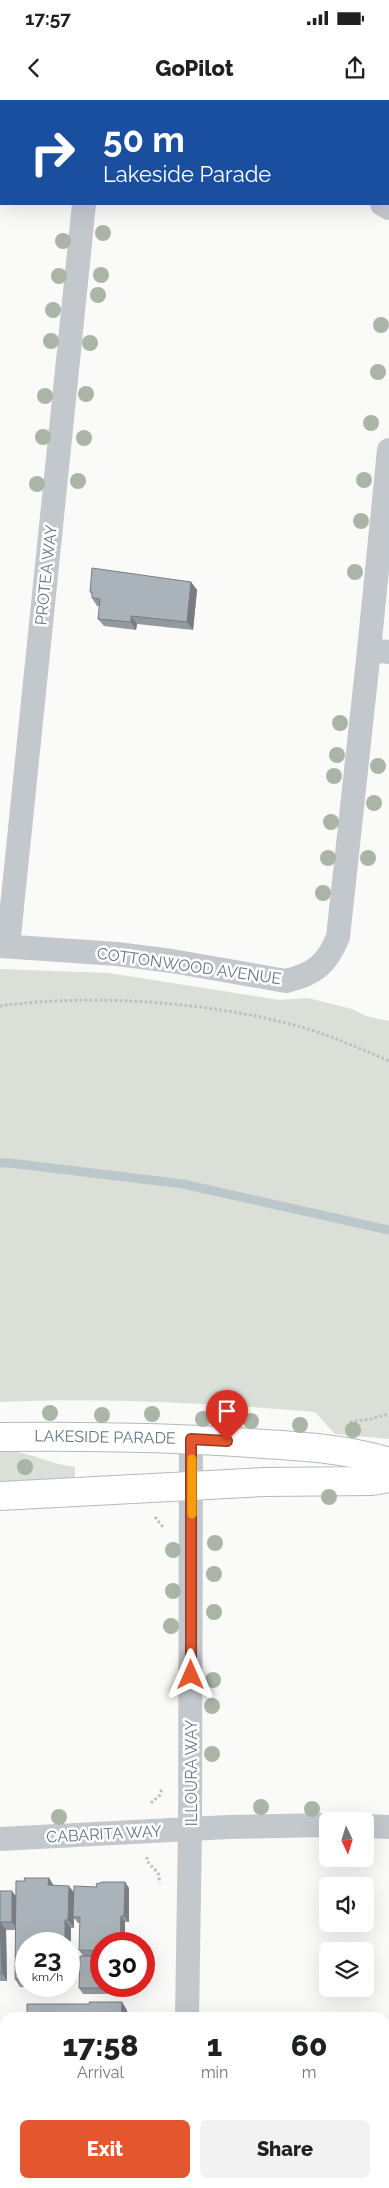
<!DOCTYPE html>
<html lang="en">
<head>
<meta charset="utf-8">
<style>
	:root { --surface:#fff; --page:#f2f2f2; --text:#202124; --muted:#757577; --accent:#e4572e }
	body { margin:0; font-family:Raleway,sans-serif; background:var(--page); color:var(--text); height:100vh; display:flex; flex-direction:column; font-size:19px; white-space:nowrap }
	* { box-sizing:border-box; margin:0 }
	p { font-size:16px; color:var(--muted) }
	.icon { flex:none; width:28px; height:28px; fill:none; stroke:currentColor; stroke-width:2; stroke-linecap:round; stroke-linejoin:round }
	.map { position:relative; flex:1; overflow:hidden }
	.drawer { position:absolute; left:0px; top:1912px; width:390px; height:176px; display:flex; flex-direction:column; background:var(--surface); border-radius:15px 15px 0 0; box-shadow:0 5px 20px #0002 }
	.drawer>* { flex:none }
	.guide { position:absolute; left:0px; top:0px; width:390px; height:105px; box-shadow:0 5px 20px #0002; background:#1a4fa0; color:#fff; overflow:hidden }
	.needle { width:32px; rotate:176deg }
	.controls { position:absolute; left:319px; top:1712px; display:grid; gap:10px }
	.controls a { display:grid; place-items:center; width:55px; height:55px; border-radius:8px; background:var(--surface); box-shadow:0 5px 20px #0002; font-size:25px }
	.speed { position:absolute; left:15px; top:1832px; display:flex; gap:10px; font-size:25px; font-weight:700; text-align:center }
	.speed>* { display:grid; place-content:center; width:65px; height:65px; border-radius:50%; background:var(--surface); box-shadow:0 5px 20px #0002; line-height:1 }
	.speed small { font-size:12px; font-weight:400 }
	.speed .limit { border:8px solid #d22; background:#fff; color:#111 }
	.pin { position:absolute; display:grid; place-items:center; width:42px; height:42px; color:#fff; margin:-51px -21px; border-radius:50% 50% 50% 0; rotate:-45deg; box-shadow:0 0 5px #0007 }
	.pin .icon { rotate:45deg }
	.me { position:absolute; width:55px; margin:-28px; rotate:0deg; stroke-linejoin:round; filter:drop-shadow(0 0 4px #0008) }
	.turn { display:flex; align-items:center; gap:18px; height:105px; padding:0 20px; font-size:22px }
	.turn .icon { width:65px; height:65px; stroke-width:2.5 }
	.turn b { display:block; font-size:35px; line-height:42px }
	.eta { display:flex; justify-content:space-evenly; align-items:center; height:85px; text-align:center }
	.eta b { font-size:30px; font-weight:800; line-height:35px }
	.cta { display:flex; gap:10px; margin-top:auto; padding:10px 20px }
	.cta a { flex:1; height:58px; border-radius:8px; background:var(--accent); color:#fff; font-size:20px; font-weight:800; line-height:58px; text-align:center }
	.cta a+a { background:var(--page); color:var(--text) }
	.status { display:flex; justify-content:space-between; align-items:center; height:35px; padding:0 25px; background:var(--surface); direction:ltr }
	.status svg { height:14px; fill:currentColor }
	header { display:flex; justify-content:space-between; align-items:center; height:65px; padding:0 20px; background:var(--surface); font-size:22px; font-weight:800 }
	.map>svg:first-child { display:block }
	.green { fill:#dadfd7 }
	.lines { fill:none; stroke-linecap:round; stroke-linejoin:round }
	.stream { stroke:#bbc7cb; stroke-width:9 }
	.secondary-casing { stroke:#b3babf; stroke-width:30 }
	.path { stroke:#bbbfc2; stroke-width:3; stroke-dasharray:2.5 2.5; stroke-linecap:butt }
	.street { stroke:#c3c8cc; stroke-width:24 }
	.secondary { stroke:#fff; stroke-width:28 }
	.tree { fill:#aab4a7 }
	.wall { fill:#929a9f; fill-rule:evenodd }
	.shaded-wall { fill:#777d82 }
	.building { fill:#aab3b9; stroke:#777d82 }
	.route-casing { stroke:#94391e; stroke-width:12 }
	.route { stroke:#e4572e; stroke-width:9 }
	.slow { stroke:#f59e0b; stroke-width:9 }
	.labels { text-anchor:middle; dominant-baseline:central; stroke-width:5; stroke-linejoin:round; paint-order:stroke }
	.street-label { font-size:16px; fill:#657683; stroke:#fff }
</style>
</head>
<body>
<div class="status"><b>17:57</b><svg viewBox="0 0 49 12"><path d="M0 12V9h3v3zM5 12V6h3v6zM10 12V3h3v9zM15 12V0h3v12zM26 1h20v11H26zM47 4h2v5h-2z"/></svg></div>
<header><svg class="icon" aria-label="back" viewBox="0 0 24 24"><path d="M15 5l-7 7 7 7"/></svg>GoPilot<svg class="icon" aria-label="share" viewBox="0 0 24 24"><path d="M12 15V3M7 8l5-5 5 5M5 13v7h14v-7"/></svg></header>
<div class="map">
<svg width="389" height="2088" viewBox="0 0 389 2088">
	<rect width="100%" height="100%" fill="#fafaf8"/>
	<path class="green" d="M0,0H389V62V1H1V21Z
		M0,869L109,873L280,900L308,898L352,909L366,916L389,921V1339L335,1334L315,1312C210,1303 105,1297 0,1302Z
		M11,1351C34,1354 53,1365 75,1367V1380L0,1383V1352Z"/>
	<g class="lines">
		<path class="stream" d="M0,1063H10L183,1084L389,1130"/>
		<g class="secondary-casing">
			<path id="secondary" d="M0,1337C84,1336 167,1337 250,1343C297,1346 345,1348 389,1362
				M0,1396L264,1382L372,1381L389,1378"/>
		</g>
		<path class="path" d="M0,906C95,893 216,902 308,929C336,938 362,949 389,961
			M350,1322L371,1319L389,1314
			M155,1417L163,1427
			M151,1703L160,1695L162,1688
			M147,1757V1761L158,1773L160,1783"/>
		<path class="street" d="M0,58H1
			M382,104L389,108
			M389,350L369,550L389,552
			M0,846L117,854L172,861L286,881C315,874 327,864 338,837L369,550
			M8,846L84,104
			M365,1726L389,1727
			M0,1739L228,1727L328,1725
			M187,1918L190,1730L191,1339
			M184,2088V2084"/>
		<use href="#secondary" class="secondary"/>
	</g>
	<g class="tree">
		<circle cx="103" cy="133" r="8"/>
		<circle cx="63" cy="141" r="8"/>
		<circle cx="101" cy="175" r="8"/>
		<circle cx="59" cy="176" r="8"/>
		<circle cx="98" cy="195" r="8"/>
		<circle cx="53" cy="210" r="8"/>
		<circle cx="381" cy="225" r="8"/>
		<circle cx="51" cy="241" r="8"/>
		<circle cx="90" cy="243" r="8"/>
		<circle cx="378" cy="272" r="8"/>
		<circle cx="86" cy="294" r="8"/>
		<circle cx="45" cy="296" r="8"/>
		<circle cx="371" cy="323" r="8"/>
		<circle cx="43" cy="337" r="8"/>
		<circle cx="84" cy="338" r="8"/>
		<circle cx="364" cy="380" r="8"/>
		<circle cx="78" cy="381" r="8"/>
		<circle cx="37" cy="384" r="8"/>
		<circle cx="361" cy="421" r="8"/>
		<circle cx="355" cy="472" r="8"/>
		<circle cx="340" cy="623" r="8"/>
		<circle cx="337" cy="655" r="8"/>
		<circle cx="378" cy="666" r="8"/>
		<circle cx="334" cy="676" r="8"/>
		<circle cx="374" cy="703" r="8"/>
		<circle cx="331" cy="722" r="8"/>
		<circle cx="328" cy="758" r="8"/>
		<circle cx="368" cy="758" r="8"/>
		<circle cx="323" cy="793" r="8"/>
		<circle cx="50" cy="1313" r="8"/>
		<circle cx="152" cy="1314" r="8"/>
		<circle cx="102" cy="1315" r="8"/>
		<circle cx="203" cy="1319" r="8"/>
		<circle cx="251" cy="1321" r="8"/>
		<circle cx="300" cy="1325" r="8"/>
		<circle cx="353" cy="1330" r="8"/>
		<circle cx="25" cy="1367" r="8"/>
		<circle cx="329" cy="1397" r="8"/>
		<circle cx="215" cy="1443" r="8"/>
		<circle cx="173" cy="1450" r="8"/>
		<circle cx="214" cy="1474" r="8"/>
		<circle cx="173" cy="1491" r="8"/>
		<circle cx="214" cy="1512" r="8"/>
		<circle cx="171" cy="1526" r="8"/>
		<circle cx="213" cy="1580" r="8"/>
		<circle cx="212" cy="1606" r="8"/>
		<circle cx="212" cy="1654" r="8"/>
		<circle cx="261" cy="1707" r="8"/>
		<circle cx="312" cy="1709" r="8"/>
		<circle cx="59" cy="1717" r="8"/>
	</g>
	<path class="wall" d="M191,482L197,490L193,530L137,524L136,530L104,526L98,519L100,506H97L92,498V495L90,492Z
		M49,1778L53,1785L74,1792L129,1788V1822H125L101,1844V1886H131V1894H83L79,1888L83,1856L79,1850L80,1823H78L74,1818V1828H71L70,1888L20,1887L15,1879V1830H6L7,1881H0V1791L16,1796L25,1781ZM26,1844H69V1886H26Z"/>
	<path class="shaded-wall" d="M191,482L197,490L193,530L187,522Z
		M131,516L137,524L136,530L131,522Z
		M49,1778L54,1786L48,1785Z
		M125,1782L129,1788V1822L124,1816Z
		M69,1786L75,1794L73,1817L74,1818V1828L68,1820Z
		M12,1791L18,1799V1830L12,1822Z
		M121,1816L125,1822V1844H120Z
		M65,1820L71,1828L70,1888L69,1886V1844H65Z
		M0,1822L6,1830L7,1881L2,1873Z
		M127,1886H131V1894L127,1888Z
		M122,1902L127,1910V1918H121Z
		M125,2084H129L130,2086V2088H125Z"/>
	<path class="building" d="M92,468L191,482L187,522L131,516V522L98,519L100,499L92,498V492H90Z
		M24,1778H49L48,1785L69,1786L68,1820H65V1844H26V1879H15L16,1781H25Z
		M103,1782H125L124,1816H121L120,1844H101V1851L79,1850L80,1817H73L74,1786L97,1787L96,1784Z
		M0,1791H12V1822H0L2,1873H0Z
		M80,1856H101V1886H127V1888H79Z
		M89,1902H122L121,1918H27V1904H90Z
		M22,2084H125V2088H22Z"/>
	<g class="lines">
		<g class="route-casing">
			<path id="route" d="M191,1575V1339L227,1341"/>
		</g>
		<use href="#route" class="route"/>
		<path class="slow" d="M192,1359V1414"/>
	</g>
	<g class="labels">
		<g class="street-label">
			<text transform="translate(46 475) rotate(-84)">PROTEA WAY</text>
			<text transform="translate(189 866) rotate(8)">COTTONWOOD AVENUE</text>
			<text transform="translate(105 1337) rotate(1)">LAKESIDE PARADE</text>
			<text transform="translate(191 1673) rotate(-90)">ILLOURA WAY</text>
			<text transform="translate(104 1734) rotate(-3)">CABARITA WAY</text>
		</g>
	</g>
</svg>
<div class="controls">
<a><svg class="needle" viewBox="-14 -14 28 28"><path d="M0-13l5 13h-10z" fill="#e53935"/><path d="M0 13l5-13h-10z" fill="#757577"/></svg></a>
<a><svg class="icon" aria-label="sound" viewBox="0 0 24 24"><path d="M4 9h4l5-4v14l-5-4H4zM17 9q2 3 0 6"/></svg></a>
<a><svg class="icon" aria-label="layers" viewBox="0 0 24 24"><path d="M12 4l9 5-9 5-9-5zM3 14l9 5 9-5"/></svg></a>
</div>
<div class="speed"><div>23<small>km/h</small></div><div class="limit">30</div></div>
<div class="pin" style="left:227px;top:1341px;background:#d93025"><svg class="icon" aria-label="arrive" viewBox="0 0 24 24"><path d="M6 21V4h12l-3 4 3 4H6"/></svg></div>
<svg class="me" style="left:191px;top:1575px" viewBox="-20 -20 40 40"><path d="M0-17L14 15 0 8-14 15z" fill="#e4572e" stroke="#fff" stroke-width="4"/></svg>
<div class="guide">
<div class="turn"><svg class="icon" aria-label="right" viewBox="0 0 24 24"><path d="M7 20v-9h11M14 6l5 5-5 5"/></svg><div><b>50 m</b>Lakeside Parade</div></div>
</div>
<section class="drawer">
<div class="eta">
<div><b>17:58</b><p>Arrival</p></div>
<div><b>1</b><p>min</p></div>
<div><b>60</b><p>m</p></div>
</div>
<div class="cta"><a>Exit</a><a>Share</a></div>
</section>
</div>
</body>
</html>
